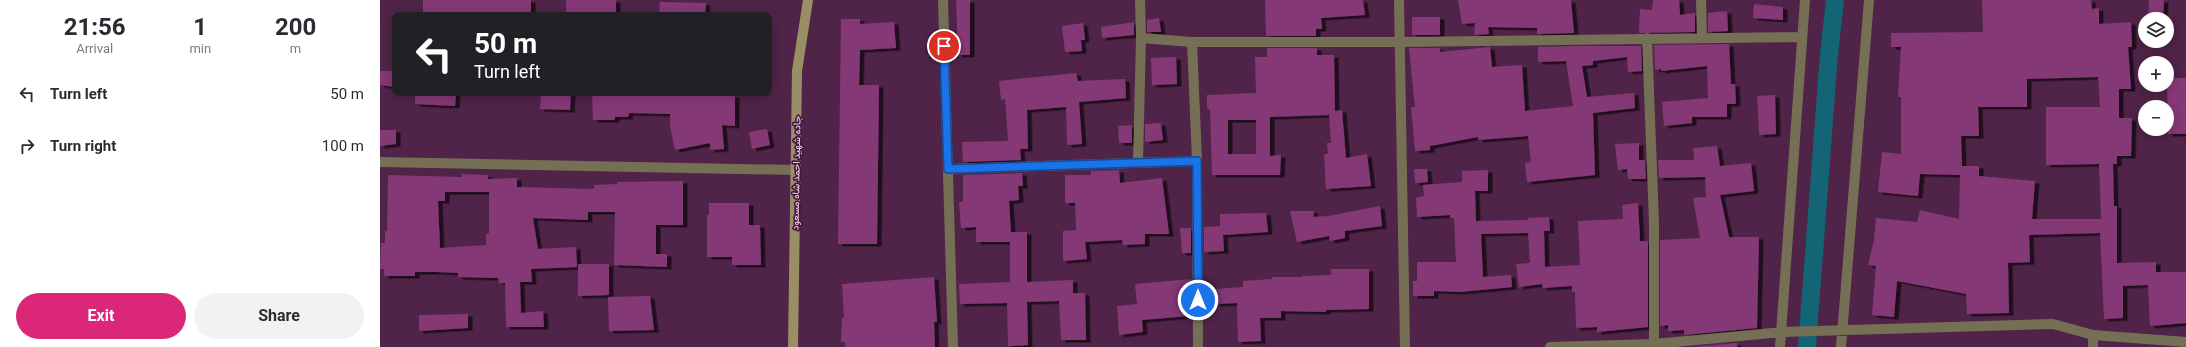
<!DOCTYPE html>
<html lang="en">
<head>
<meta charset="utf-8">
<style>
	:root { --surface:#fff; --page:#f2f2f3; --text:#2b2b33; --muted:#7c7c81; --accent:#db2777 }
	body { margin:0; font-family:Roboto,Vazirmatn,sans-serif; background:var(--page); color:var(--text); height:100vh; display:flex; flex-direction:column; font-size:15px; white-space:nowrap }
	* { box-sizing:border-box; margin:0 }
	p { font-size:13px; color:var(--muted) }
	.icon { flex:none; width:22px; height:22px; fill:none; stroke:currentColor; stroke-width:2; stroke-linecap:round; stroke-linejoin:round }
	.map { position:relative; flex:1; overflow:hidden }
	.drawer { display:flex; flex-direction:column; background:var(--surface); width:380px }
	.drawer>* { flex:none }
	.banner { position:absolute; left:12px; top:12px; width:380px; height:84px; border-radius:8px; box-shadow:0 2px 10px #0003; background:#202124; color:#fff; overflow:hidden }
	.buttons { position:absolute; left:1758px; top:12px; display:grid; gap:8px }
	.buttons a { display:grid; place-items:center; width:36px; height:36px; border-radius:50%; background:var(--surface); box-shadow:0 2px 10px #0003; font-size:20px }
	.pin { position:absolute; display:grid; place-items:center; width:34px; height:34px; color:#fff; margin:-17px; border:2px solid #fff; border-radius:50%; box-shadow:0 1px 4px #0007 }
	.me { position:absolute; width:44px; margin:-22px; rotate:0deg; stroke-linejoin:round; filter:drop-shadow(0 0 3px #0008) }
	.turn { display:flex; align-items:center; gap:14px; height:84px; padding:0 16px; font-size:18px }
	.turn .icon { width:52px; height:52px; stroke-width:2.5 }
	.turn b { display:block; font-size:28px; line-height:34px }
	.eta { display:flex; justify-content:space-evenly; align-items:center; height:68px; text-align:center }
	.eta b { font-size:24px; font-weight:700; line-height:28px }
	.button { display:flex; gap:8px; margin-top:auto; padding:8px 16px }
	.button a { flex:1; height:46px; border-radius:24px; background:var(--accent); color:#fff; font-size:16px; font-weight:700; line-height:46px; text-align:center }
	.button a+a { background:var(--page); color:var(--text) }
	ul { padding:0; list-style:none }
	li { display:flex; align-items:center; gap:12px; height:52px; padding:0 16px }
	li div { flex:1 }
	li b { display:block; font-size:15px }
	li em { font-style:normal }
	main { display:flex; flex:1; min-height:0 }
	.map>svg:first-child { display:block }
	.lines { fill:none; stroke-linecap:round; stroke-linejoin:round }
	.canal { stroke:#136475; stroke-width:18 }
	.building { fill:#843976; fill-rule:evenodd; filter:url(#shadow) }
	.street { stroke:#756f55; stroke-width:10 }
	.secondary { stroke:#998e65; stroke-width:10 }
	.route-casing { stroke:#114b97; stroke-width:10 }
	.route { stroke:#1a73e8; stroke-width:7 }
	.labels { text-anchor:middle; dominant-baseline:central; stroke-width:3.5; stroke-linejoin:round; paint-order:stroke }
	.street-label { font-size:10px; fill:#fbdef3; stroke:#45183d }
</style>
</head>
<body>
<main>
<section class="drawer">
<div class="eta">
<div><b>21:56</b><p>Arrival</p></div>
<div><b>1</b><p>min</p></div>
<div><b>200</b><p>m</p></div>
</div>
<ul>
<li><svg class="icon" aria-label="left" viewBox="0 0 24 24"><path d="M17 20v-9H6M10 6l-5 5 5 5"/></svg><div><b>Turn left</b></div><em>50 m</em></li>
<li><svg class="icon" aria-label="right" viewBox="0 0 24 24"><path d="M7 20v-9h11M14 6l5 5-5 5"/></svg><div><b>Turn right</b></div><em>100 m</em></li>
</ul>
<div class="button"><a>Exit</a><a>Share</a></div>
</section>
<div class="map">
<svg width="1806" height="347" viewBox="0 0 1806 347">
	<defs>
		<filter id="shadow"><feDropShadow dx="4.5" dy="2.5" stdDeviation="0" flood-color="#0009"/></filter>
	</defs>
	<rect width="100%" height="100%" fill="#502348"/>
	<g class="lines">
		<path class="canal" d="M1427,347L1449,54L1455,0"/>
	</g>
	<path class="building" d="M43,0H151V15H43Z
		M186,0H236V15H186Z
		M576,0H590V55H578Z
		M885,0H983L985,15L941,18L942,29H936V36H886Z
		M1078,0H1191L1194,33L1157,34V28L1108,27L1109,34L1094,35L1095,23L1082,24Z
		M1273,0H1299L1300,15L1315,13V32L1259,33L1260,9L1272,10Z
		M1602,0H1711L1712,9L1719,8V24L1751,22L1752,47H1748L1751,89H1739V118H1752L1751,156H1737V164H1733L1734,206H1737V263L1776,262V272H1806V323L1770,326L1768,285L1743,286V318L1724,319L1720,233L1649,235L1650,262L1628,263L1629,313L1587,314L1586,294L1517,281L1514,317L1492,315L1496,266L1488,265L1494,240L1496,218L1537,222L1540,210L1579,219L1580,175L1540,174L1538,196L1498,192L1502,152L1521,154V97H1518L1521,47H1511V33L1603,32ZM1718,77L1720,107H1666V165L1719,164L1721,219H1652L1655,181L1599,176V166H1582L1581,136H1599L1598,107H1647V79Z
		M1769,0H1784L1783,19H1768Z
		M280,2L326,3L325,15H279Z
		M1374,4L1403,7V20L1373,18Z
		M1347,11L1348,31L1328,32V13Z
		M1032,17H1060V35H1032Z
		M779,18L781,32H767V20Z
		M461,19H480V24L514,22L516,48L480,50L479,85H499L497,244H458Z
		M754,22V35L722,38L721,27Z
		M703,23L705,40H701L702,51L685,52L682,26Z
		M1349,44L1351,84H1355L1356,104H1347V117H1312V123L1284,126L1282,102L1328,98L1327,66L1281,71V69L1275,70L1274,45Z
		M1195,46H1261L1262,71L1248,72L1247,57L1213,61V65L1202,66L1207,97L1254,93L1255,108L1213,113L1215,175L1147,182L1145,163L1151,162L1148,136L1098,140V137L1050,146V150L1035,151L1031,107H1035L1029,48H1060V52L1110,47L1112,67L1142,65L1145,111L1193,106L1186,61L1158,62V47Z
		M887,48H937V55H954L955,111L962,110L966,158L987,154L991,186L946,189L944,154H948L947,143H951L949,115L890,117V156L901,155L900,175H832L830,109H827V95L876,93L875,57H887ZM848,120H876V154H848Z
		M796,57L797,84L772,85L771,58Z
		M0,71H15V87L0,85Z
		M696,73L698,81L745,79L746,98L699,102L702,144L687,145L686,107L647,110L648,149H640L641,160L583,162L582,142L628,141L625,99L621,100L619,81Z
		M1787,78H1806V134H1788Z
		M35,93H76L75,106L35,104Z
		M161,93H191L190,110L160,109Z
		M212,93L355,95V126L342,125L344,149L330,150V143L295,150L290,126V114L249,113L248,117H235V120H213Z
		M1395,95L1396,134L1379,135L1377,96Z
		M781,123L783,140L765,142V124Z
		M752,125V143H739L738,126Z
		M387,129L390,145L372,149L369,132Z
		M0,130H16V144L0,146Z
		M1259,143V160H1265L1266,179H1248L1247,169L1238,170L1235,144Z
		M1337,146L1340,166L1371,163L1374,191L1340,195L1349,237H1379L1377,328L1304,335V330L1288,331V325L1280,326V240L1320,238L1313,198L1326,197L1325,177L1279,178L1278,160H1314L1313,148Z
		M1034,169H1047L1048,182L1035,183Z
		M739,170L740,183L782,178L789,234H765V244L743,245L742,240L705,242L707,259L683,261V231L696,230L695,203H685V175H711V171Z
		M1108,170V191H1095L1096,221L1148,220V218L1169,217L1170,231H1164L1165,267L1200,265L1198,221L1243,219L1242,205L1258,203L1260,241H1268V327L1217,332V327L1196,328L1195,292H1192V286L1163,288L1162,284L1139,287L1136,264L1150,263L1148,233L1101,234L1103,277L1131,275L1132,287L1080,292L1054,291V296H1033V281H1037V262H1076L1074,218H1070V215L1037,217L1036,198L1044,196L1043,185L1082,182V171Z
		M642,173L643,186H638L639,200L629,201L631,232H647V282L693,280V293H705L706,340H681L679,301L647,302L648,345L628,346L627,303L580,304L579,284L630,282V242H596V227L581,228L579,202H583V175Z
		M82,174L108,175V179L137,178V187L214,189V185L237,184V182L303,181V225H276V254H287V267L234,265L235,212H208V220L153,218L158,249L196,247L197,267L151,269L152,282H140L141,313L163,311L164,327H126L125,283H119L118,278L78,277V273L57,272H35V276H4V269H0L1,243H5V231H7L8,175L82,177ZM65,192H109V233L106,234V245L60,248L58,201H65Z
		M329,203H369V225H380L381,265H352V257H327V215H329Z
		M1000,206L1002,226L965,231V238L950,241L949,236L917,242L910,211H934L933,217L948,216Z
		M886,213L888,232L843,235L844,251L824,252V227L840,226V214Z
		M800,228H811V253H802Z
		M198,264H229V295L198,296Z
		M951,269H989V309L946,310V312L901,311V318H880L881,341L858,342L857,303L836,304L835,289L863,287V281L892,279V277H922V276L951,275Z
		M554,277L557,322H554L555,347H465V342H461L462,318H464L462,284Z
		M811,279L810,316L762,320L763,332L739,335L737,306L757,304L755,284Z
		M270,296L274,330L229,331L228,297Z
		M88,314V328L39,331V315Z
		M1357,343V347H1312Z"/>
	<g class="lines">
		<path class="street" d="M563,0L573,347
			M760,0L761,38L812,42L817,161L818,347
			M1019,0L1025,347
			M1321,0L1322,38
			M1267,38L1274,223V344
			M812,42H1020L1421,37
			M0,162L416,170
			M758,162L761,38
			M568,169L817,161
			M1170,347L1274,344L1402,332L1673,324L1713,335L1806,342
			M1400,347L1425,0
			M1461,347L1489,0
			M1713,347V335"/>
		<path class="secondary" d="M413,347L417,71L428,0"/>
	</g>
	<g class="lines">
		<g class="route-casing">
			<path id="route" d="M564,46L568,169L817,161L818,300"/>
		</g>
		<use href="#route" class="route"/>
	</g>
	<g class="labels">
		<g class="street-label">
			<text transform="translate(416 173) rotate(-89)">جاده شهيد احمد شاه مسعود</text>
		</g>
	</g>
</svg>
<div class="buttons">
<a><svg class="icon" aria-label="layers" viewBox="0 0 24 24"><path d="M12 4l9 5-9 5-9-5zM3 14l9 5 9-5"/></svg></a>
<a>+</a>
<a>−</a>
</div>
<div class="pin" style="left:564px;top:46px;background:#d93025"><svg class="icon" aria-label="arrive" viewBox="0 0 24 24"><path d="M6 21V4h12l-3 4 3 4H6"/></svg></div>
<svg class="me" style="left:818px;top:300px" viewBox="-20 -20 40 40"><circle r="17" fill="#1a73e8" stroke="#fff" stroke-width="3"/><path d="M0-11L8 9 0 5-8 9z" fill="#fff"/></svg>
<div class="banner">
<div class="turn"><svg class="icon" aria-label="left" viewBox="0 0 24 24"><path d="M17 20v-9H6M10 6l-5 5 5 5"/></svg><div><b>50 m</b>Turn left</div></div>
</div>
</div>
</main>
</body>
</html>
